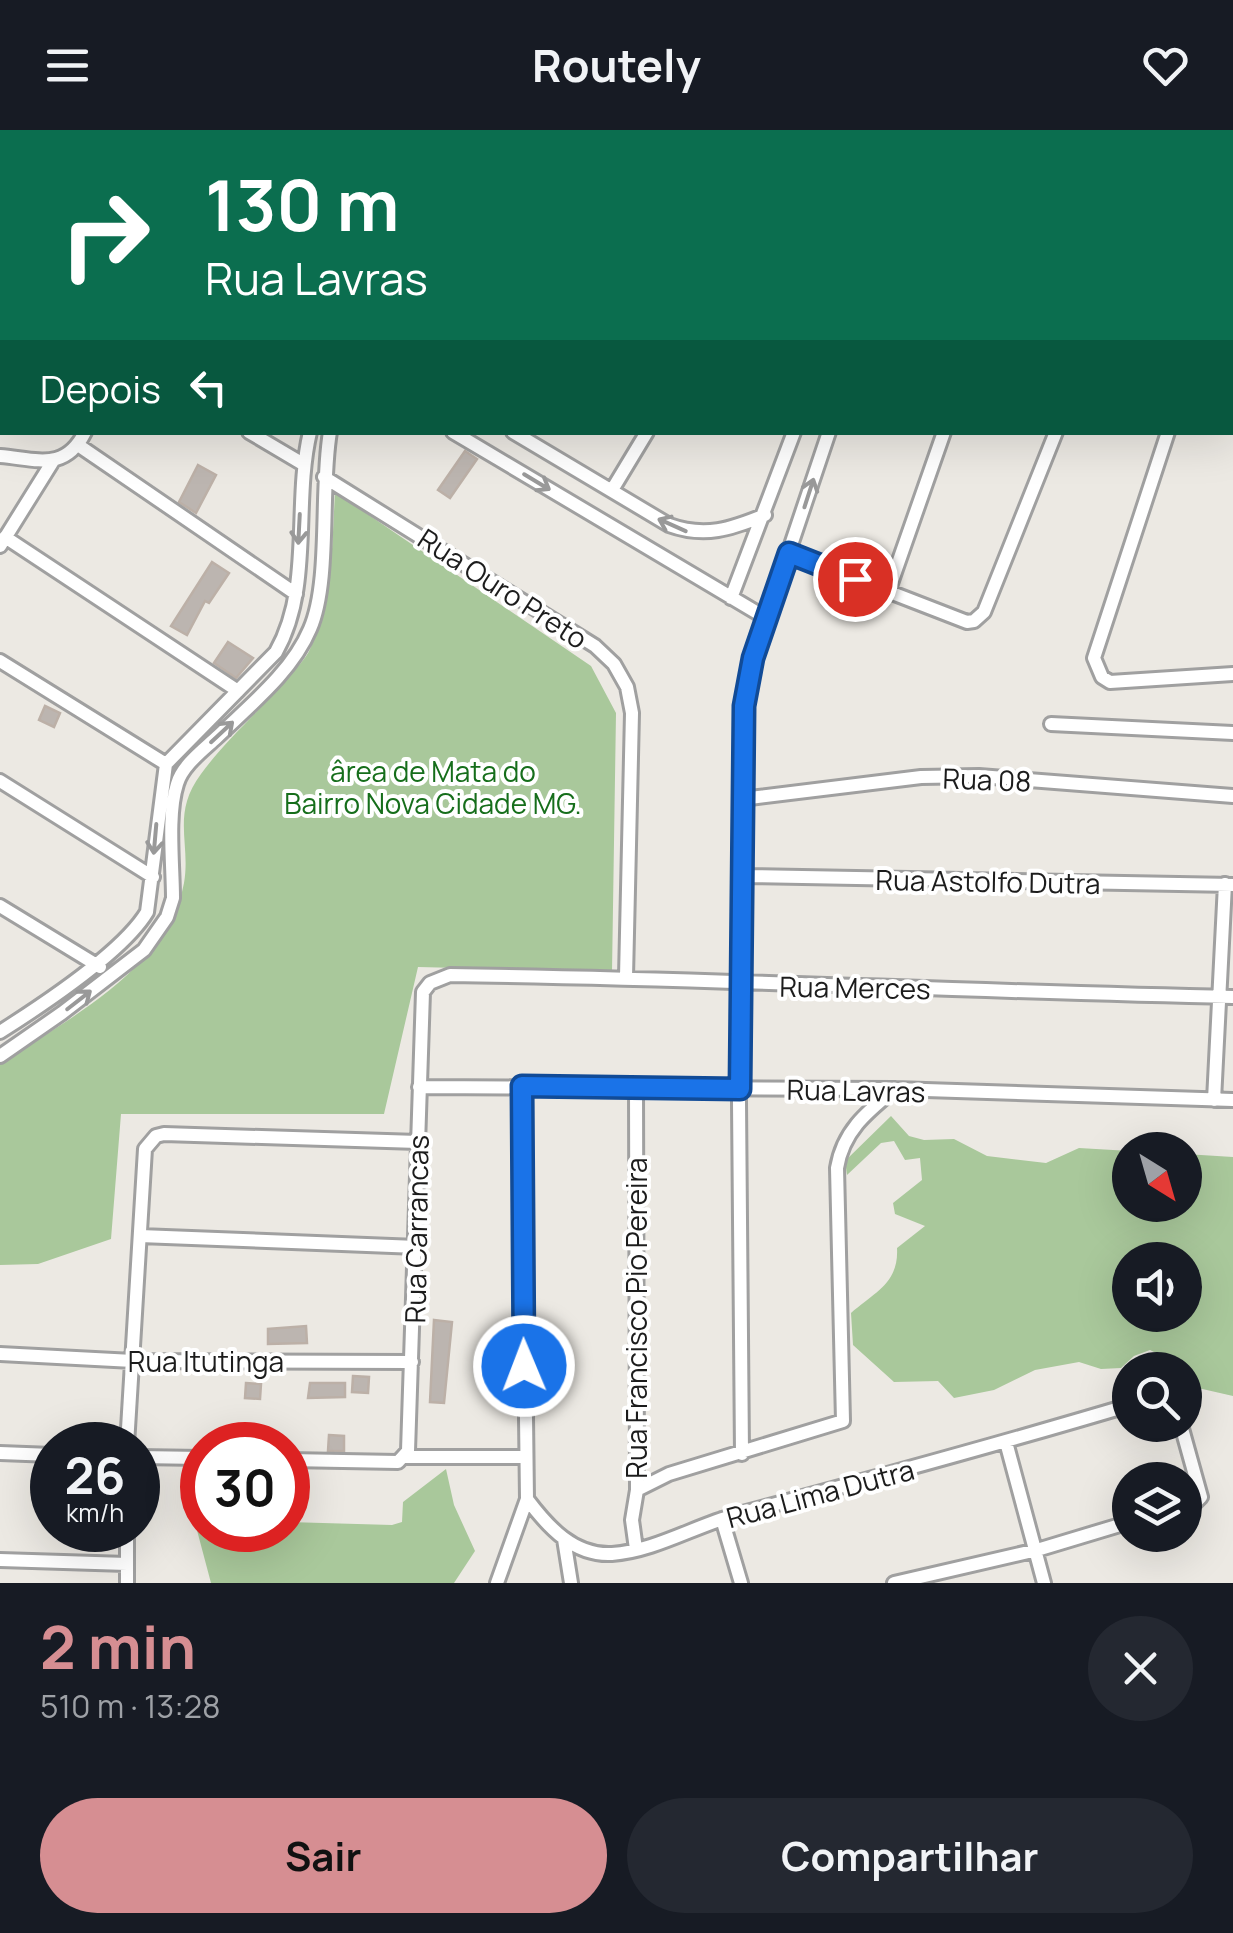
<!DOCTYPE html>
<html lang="pt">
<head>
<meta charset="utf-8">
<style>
	:root { --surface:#171b24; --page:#242831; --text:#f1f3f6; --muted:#9ea1a6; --accent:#d68e92 }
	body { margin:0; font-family:Manrope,sans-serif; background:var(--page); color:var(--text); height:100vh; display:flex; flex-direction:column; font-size:38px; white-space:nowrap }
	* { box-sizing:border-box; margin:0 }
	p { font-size:32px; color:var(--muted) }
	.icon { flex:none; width:55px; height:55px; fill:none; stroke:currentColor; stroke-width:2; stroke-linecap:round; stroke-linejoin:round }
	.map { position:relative; height:1453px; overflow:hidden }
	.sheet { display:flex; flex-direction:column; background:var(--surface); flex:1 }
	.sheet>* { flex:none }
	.guide { position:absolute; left:0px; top:0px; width:1235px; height:305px; box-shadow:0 10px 40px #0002; background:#0b6e4f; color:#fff; overflow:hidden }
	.needle { width:65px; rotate:143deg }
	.buttons { position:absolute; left:1112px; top:1002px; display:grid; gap:20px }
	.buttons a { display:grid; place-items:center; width:90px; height:90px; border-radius:50%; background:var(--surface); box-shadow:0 10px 40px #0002; font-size:50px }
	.speed { position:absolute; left:30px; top:1292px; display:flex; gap:20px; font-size:50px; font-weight:700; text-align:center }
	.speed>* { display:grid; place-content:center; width:130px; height:130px; border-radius:50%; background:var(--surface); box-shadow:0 10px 40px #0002; line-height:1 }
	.speed small { font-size:25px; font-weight:400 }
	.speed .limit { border:15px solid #d22; background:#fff; color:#111 }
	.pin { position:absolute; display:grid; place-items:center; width:85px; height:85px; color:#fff; margin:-42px; border:5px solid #fff; border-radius:50%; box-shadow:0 2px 10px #0007 }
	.me { position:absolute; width:110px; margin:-55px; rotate:359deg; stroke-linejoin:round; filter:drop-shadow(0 0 8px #0008) }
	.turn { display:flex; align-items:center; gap:35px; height:210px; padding:0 40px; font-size:45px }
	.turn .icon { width:130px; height:130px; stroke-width:2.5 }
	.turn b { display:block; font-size:70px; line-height:85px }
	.then { display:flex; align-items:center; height:95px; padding:0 40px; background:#0003; gap:20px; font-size:38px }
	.round { display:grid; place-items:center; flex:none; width:105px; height:105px; border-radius:52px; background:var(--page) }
	.head { display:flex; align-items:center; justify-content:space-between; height:170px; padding:0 40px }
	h1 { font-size:60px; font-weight:700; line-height:75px; color:var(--accent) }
	.cta { display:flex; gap:20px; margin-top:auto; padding:20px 40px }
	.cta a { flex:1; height:115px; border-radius:60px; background:var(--accent); color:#111; font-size:40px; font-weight:700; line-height:115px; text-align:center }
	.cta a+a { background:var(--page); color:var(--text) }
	header { display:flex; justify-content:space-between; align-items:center; height:130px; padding:0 40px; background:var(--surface); font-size:45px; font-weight:700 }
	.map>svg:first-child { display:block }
	.forest { fill:#a9c89b; fill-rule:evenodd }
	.building { fill:#bcb5b0; stroke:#bcb0a7; stroke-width:2.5 }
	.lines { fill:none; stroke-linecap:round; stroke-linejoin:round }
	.street-casing { stroke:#a0a0a0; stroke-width:18 }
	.street { stroke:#fff; stroke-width:12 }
	.oneway { stroke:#999 }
	.route-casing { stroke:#114b97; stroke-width:25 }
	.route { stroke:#1a73e8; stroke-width:18 }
	.labels { text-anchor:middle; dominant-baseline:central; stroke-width:8; stroke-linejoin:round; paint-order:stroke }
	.street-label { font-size:28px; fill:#1c1c1c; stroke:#fff }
	.park-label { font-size:28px; fill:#166e1b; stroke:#fff }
</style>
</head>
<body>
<header><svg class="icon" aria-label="menu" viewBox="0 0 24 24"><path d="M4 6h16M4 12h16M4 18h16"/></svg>Routely<svg class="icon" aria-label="heart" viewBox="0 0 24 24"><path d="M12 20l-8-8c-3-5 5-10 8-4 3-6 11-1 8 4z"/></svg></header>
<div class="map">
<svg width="1233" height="1453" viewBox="0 0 1233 1453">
	<rect width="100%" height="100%" fill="#ece9e3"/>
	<path class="forest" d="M335,362L591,536L616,583L612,842L418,837L384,984H121L111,1109L38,1134L0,1135V934C66,890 169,838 184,753C191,713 171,684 201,644C224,612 261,580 287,548C295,539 306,529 310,519C333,470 332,414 335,362Z
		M891,986L909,1006L924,1010L954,1009L987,1026L1046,1033L1079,1018L1130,1021V1075H1185V1024L1233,1027V1266L1185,1255V1240H1168L1164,1227L1150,1220L1134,1226L1121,1238L1101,1239L1079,1232L1035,1240L994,1260L954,1268L938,1251L894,1252L853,1215L851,1183C875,1162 899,1153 897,1118L925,1096L895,1084L893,1073L922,1050L920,1028L905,1030L894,1011L881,1013L847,1045L845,1031ZM1130,1130H1185V1185H1130Z
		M446,1339L454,1375L475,1421L454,1453H211L194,1389H202V1400H288V1392L392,1395L402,1392L403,1372Z"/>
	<path class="building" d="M465,321L477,329L450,368L438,360Z
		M198,335L216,345L196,383L179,372Z
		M212,432L229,443L209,473L205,471L187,505L171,496Z
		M228,512L253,528L236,548L214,533Z
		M45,576L60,583L54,597L39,590Z
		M434,1190L452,1192L444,1273L430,1272Z
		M306,1196L307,1213L268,1214V1199Z
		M353,1246L369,1247L368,1263L352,1262Z
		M246,1253L261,1254L260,1269L245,1268Z
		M310,1253H345V1267L308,1268Z
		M329,1305L344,1306V1321H328Z"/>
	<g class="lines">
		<g class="street-casing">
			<path id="street" d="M370,0L371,2
				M1232,44H1233
				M1232,164H1233
				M249,302L303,334
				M453,302L766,488
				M513,302L669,395C705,408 731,399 765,385
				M1168,302L1094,528L1102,547L1110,552L1233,544
				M78,315L296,464
				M0,326C37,329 65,342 85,302
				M324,347L595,516L614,534L627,557L632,583L626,847
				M612,360L647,302
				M5,407L238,561
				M0,416L53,331
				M789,423L967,492L974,491L984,482L1056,302
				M888,462L944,302
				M731,468L794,302
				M0,531L166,634
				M1051,594L1233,603
				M0,651L153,747
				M742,669L921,647L979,646L1233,666
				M744,746L1233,755
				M0,776L100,837
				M0,902C41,876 123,822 147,782L166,634L276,522C313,457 293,374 310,302
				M0,926L62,883L144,820L167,787L173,768C173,735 167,685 177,654C182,636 202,621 216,608C249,576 292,542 310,499C331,451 320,359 330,302
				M419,957L895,959L1233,970
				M1214,970L1225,754
				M140,1106L417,1117
				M0,1224L133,1231L412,1232
				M1181,1295L1201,1367L1195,1373L1185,1376
				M1006,1312L1044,1453
				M127,1315L145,1019L156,1006L164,1004L418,1012
				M0,1323L52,1325
				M742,1324L738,854L744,746V576L753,528L829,302
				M138,1327L202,1328
				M405,1327H526
				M288,1330L398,1332L408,1321L423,862L430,853L450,845C711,848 972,862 1233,867
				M637,1360L669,1344L843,1291L837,1038C843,1001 867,982 895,959
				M527,1369C548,1397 574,1426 612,1424C654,1421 695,1396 735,1385C867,1350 999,1314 1130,1275
				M722,1389L741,1453
				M127,1400V1453
				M564,1409L571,1453
				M636,1419L632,1390L637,1360L636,957
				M0,1430L127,1434
				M497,1453L527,1369L522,956
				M894,1453L1037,1420L1130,1392"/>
		</g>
		<use href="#street" class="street"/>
	</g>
	<defs><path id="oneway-shaft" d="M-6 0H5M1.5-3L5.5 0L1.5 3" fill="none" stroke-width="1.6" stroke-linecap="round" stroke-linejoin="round" transform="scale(2.5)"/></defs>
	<g class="oneway">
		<use href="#oneway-shaft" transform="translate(537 352) rotate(31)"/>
		<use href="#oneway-shaft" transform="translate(809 363) rotate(-72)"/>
		<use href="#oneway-shaft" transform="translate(672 395) rotate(-156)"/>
		<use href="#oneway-shaft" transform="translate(299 399) rotate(93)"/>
		<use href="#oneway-shaft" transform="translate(222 602) rotate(-43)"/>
		<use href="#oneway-shaft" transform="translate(155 709) rotate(95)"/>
		<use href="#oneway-shaft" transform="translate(79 870) rotate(-38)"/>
	</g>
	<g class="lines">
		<g class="route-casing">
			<path id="route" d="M524,1236L522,956L740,959L744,576L753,528L789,423L855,449"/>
		</g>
		<use href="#route" class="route"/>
	</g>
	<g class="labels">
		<g class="street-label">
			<text transform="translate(503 458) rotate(33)">Rua Ouro Preto</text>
			<text transform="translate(987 649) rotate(2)">Rua 08</text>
			<text transform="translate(988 751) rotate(1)">Rua Astolfo Dutra</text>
			<text transform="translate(855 857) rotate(1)">Rua Merces</text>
			<text transform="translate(856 960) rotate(1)">Rua Lavras</text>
			<text transform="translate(416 1099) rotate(-89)">Rua Carrancas</text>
			<text transform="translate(636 1188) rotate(-90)">Rua Francisco Pio Pereira</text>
			<text x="206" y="1231">Rua Itutinga</text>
			<text transform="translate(820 1363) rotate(-15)">Rua Lima Dutra</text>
		</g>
		<g class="park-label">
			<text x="433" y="641">ârea de Mata do<tspan x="433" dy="32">Bairro Nova Cidade MG.</tspan></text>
		</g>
	</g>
</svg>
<div class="buttons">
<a><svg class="needle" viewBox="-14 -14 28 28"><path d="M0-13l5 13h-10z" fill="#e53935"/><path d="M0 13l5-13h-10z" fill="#9ea1a6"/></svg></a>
<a><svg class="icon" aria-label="sound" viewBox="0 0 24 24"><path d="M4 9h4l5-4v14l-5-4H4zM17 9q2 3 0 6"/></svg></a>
<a><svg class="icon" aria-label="search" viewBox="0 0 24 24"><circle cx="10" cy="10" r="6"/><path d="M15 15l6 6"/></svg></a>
<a><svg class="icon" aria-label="layers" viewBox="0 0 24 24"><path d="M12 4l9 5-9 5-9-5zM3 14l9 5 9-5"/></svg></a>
</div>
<div class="speed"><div>26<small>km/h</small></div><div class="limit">30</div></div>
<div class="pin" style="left:855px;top:449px;background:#d93025"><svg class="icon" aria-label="arrive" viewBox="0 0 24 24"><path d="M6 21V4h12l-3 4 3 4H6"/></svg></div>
<svg class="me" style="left:524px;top:1236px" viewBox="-20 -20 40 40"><circle r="17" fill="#1a73e8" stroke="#fff" stroke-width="3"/><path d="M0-11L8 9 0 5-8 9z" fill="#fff"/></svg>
<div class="guide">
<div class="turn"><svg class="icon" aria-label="right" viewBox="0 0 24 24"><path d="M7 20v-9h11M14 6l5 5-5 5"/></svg><div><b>130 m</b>Rua Lavras</div></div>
<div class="then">Depois<svg class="icon" aria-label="left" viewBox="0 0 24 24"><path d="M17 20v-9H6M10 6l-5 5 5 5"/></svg></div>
</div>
</div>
<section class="sheet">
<div class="head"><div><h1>2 min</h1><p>510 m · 13:28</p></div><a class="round"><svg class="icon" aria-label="close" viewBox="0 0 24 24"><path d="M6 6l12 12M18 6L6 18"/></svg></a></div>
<div class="cta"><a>Sair</a><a>Compartilhar</a></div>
</section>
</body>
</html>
